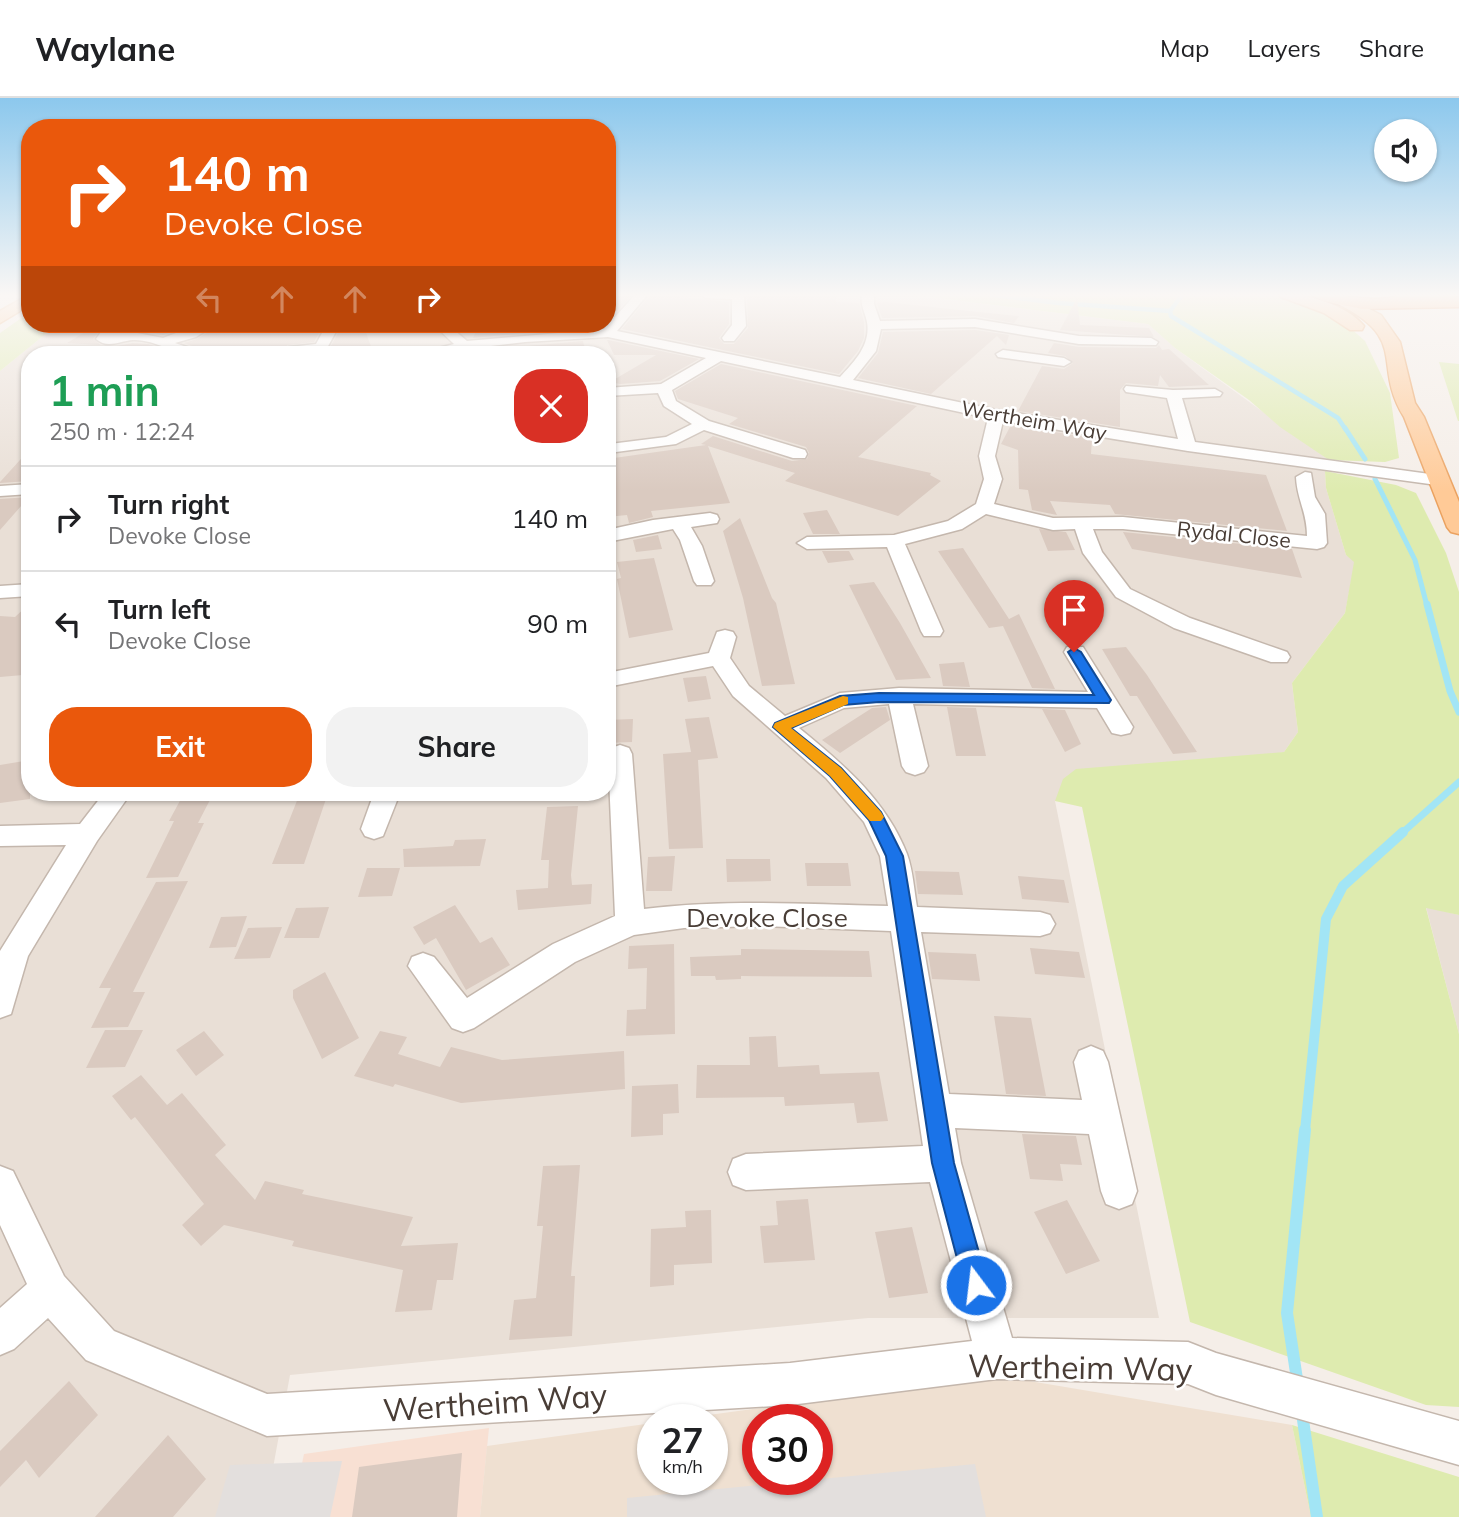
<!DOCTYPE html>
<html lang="en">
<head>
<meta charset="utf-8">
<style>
	:root { --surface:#fff; --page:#f2f2f2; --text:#202124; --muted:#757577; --line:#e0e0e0; --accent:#ea580c }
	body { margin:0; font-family:Mulish,sans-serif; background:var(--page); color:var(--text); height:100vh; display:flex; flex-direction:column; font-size:26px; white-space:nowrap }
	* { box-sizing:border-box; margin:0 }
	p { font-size:23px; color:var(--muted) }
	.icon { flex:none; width:38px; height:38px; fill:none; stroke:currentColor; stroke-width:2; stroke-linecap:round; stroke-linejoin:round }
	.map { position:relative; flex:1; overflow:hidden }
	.details { position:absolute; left:21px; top:248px; width:595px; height:455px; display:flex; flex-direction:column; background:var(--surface); border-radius:28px; box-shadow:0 2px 5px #0004 }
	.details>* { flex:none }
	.guide { position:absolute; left:21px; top:21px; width:595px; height:214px; border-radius:28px; box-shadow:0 2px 5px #0004; background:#ea580c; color:#fff; overflow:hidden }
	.controls { position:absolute; left:1374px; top:21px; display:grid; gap:14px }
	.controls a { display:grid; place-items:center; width:63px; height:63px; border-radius:50%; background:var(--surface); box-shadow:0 2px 5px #0004; font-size:35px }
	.speed { position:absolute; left:637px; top:1306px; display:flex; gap:14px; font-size:35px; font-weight:700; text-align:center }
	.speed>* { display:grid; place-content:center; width:91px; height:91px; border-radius:50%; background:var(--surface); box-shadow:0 2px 5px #0004; line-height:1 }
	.speed small { font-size:18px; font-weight:400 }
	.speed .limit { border:10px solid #d22; background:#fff; color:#111 }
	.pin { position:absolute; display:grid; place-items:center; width:60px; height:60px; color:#fff; margin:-72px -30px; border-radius:50% 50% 50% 0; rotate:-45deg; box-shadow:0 0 7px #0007 }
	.pin .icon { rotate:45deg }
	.me { position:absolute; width:77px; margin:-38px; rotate:345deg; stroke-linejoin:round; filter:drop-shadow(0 0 5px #0008) }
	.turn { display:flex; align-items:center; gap:24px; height:147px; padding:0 28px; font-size:32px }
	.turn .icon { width:91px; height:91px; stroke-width:2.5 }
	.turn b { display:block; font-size:49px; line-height:60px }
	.lanes { display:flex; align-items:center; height:66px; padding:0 28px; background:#0003; justify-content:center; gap:35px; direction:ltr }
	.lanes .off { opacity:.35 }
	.round { display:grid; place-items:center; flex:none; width:74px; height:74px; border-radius:28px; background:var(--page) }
	.head { display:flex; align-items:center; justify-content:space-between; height:119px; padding:0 28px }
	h1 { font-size:42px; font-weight:700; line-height:52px; color:#1e9e55 }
	.action { display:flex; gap:14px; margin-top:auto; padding:14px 28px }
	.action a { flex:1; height:80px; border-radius:28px; background:var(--accent); color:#fff; font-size:28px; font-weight:700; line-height:80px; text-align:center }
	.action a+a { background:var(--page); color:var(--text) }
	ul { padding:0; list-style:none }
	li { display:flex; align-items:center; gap:21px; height:105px; padding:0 28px; border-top:2px solid var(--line) }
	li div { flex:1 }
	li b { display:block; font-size:26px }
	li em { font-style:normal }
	header { display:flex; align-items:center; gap:42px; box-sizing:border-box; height:98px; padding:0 35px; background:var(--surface); border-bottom:2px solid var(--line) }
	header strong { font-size:33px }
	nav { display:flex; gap:38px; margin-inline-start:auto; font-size:24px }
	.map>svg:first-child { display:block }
	.residential { fill:#e9dfd6; fill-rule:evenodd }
	.commercial { fill:#f8e0d3 }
	.education { fill:#efe0d1; fill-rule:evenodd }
	.green { fill:#deebaf }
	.parking { fill:#e3dfdd }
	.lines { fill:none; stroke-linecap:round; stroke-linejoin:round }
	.stream-far4 { stroke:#a2e5f5; stroke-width:4.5 }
	.stream-far3 { stroke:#a2e5f5; stroke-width:5 }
	.stream-far2 { stroke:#a2e5f5; stroke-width:7 }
	.stream-far1 { stroke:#a2e5f5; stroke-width:10 }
	.stream { stroke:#a2e5f5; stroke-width:12 }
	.building { fill:#dacac0 }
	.minor-casing { stroke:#c4b7ad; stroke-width:3 }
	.major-casing { stroke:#eba260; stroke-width:3 }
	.highway-casing { stroke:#e77b31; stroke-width:3 }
	.minor { fill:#fff; fill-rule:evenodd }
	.major { fill:#ffca97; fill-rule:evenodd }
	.highway { fill:#ffac69; fill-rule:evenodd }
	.route { fill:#1a73e8; stroke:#114b97; stroke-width:2 }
	.slow { fill:#f59e0b }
	.labels { text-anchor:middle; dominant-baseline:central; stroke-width:5; stroke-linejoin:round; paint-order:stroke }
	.far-street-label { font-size:21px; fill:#493d36; stroke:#fff }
	.street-label { font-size:26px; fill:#493d36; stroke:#fff }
	.near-street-label { font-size:32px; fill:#493d36; stroke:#fff }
</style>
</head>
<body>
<header>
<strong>Waylane</strong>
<nav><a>Map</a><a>Layers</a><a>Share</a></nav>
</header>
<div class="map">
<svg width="1459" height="1419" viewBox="0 0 1459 1419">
	<rect width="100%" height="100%" fill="#f5eee8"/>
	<path class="residential" d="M607,196H899L1148,226L1175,250L1329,362L1325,373L1326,390L1346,457L1355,463L1345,515L1292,585L1298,634L1284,654L1055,703L1159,1220H868L290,1277L264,1419H0V273L58,226H607ZM30,257H607V695H30Z
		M1426,809L1459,817V936Z"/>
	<path class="commercial" d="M489,1330L480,1419H291L304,1356Z"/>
	<path class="education" d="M970,1273L1292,1327L1311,1419H480L487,1348L653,1325V1381H712V1321H679L789,1306ZM758,1321H817V1381H758Z"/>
	<path class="green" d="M905,196H1276L1339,220L1365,243L1390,295L1399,360L1385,364L1329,362L1280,329L1249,302L1175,250L1148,226Z
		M30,214V226H58L0,273V235Z
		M1439,264L1459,266V323H1458Z
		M1325,373L1396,387L1416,395L1446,455L1459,494V817L1426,810L1459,936V1309L1426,1307L1190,1224L1082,709L1055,703L1063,681L1076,671L1284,654L1298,634L1292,585L1345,515L1354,464L1346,457L1326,390Z
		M1292,1327L1459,1379V1419H1311Z"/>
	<path class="parking" d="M342,1363L330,1419H215L230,1367Z
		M975,1366L986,1419H627V1400Z"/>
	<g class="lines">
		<path class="stream-far4" d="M987,196L1059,205L1170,213L1171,218L1338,320L1346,332
			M1170,213L1183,196"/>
		<path class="stream-far3" d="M1345,330L1365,361
			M1375,381L1415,462L1427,508"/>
		<path class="stream-far2" d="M1427,506L1450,593L1459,614
			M1401,736L1459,684"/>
		<path class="stream-far1" d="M1305,1033L1326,821L1343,788L1403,734"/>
		<path class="stream" d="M1298,1288L1287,1215L1305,1032
			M1302,1315L1317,1419"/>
	</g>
	<path class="building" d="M607,196H633L607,224Z
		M651,196L729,204V226L719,240L724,246H734L748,230L747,200L750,196H836V204L859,205L864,224V240L858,253L839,276L622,231Z
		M1077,200L1080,227L1149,230L1154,239L1060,232Z
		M886,204L959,212L1019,218L1014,225L975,218L882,220L877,205Z
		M98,226H147L144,228L183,230L163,237L128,230L101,231L93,241L101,247L67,245Z
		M268,226H324L314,244L288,247L280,252L284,257H199L198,250L184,245L197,241L213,231L259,233Z
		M343,226H363L374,257H307L328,253Z
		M466,226H579L580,230L473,240L476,233Z
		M975,232L1009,237L1006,247L997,238L931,296L858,280L878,255L883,234Z
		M607,242H608L699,261L660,283L620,286L610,284L656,257H614Z
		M583,243L586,257L543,256L529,252L487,257L482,252Z
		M133,245L148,246L180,257H137L138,249L117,248Z
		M1054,245L1079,249L1156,250L1159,247L1162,252L1169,251L1209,287L1169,289L1160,277L1158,288L1126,285L1120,292V329L1018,313L1042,268L1064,271L1073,265L1065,258L1048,255Z
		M721,266L917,308L858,359L931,375L930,377L941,383L898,418L785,383L795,375L708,348L730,405L651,413L653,419L629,425L627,417L607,419V361L706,347L701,346L713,338L792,363L807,361L809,355L806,349L729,326L738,320L678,301L675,293Z
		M1011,327L1092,340L1091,356L1266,377L1287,433L1115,416L1110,407L1050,403L1057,417L1032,412L1028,392L1019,391L1018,352L1001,346Z
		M30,351V383L0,385V384Z
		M29,399L0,432V401Z
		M827,412L840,436H813L803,415Z
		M740,420L772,500L776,505L795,586L762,588L743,500L723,433Z
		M1039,431L1066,434L1075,452L1048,453Z
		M1123,434L1292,451L1302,480L1132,451Z
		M658,437L662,451L636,454L633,442Z
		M963,450L1009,521L1019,516L1055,591L1032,590L1003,528L989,530L938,453Z
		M822,453H849L854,462L828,465Z
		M654,460L673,532L629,540L617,481L621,480L617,464Z
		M874,484L900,525L931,580L896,582L849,487Z
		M30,505V566L23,577L0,579V518L15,519Z
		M1126,549L1147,577L1197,654L1173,656L1137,598H1130L1102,551Z
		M964,564L970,589L943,588L939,566Z
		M706,578L711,601L688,604L683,580Z
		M886,609L890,622L840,655L822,642L872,610Z
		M947,609L976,610L986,658H956Z
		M1042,611L1065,612L1081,646L1065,654Z
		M709,619L718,660L698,662L703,750L669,751L663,656L691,654L685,621Z
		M633,621L632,644L607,645V622Z
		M30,662V701L0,705V667Z
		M300,695H328L304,766H272Z
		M212,698L198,725H204L178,779L146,780L174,723H169L182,699Z
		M578,708L571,777L572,787L592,786L591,806L518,812L516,792L548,790L549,762H541L547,709Z
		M486,741L480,768L404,769L403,751L453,748L455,742Z
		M675,758L672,793H646L648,759Z
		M726,761H770L771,783L727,784Z
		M805,765H848L851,788H807Z
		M367,770H400L392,798L358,799Z
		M915,773L959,774L963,797L918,796Z
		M1018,778L1064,782L1069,805L1022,801Z
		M188,783L133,894H145L128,929L91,930L111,890H99L156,784Z
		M455,807L480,845L492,839L510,867L466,892L436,840L424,847L413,829Z
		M329,809L319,840H284L296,810Z
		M247,818L236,849L209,850L221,819Z
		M282,829L270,860L234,861L248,830Z
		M674,846L675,936L626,938L627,912L646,911L647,870L628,871L629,848Z
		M1030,850L1079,854L1085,880L1035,876Z
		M741,851L869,853L872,879L741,878V881L716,882L715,878H691L690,859L741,857Z
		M928,854L976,856L980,883L932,881Z
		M325,874L359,940L322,961L293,900V892Z
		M994,918L1031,920L1046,998L1006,996Z
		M105,932H143L125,969L86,970Z
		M204,933L224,957L196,978L176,952Z
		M380,933L407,939L398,956L440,969L451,949L502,962L624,953L625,991L461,1005L395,986L393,989L354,978Z
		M776,938L778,969L819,967L820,976L879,974L888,1023L857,1025L854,1005L785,1008L784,999L696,1000L697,967H750L749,939Z
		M141,977L167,1007L182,995L226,1047L215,1057L255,1102L265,1083L304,1092L302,1096L413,1119L401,1148L458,1145L453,1182H437L432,1212L395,1214L403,1172L292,1148L294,1143L224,1127L201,1148L182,1127L204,1106L135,1019L131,1022L112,998Z
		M678,986L679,1015L663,1016V1037L631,1039L632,988Z
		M1022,1036L1076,1038L1082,1067L1060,1066L1063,1083L1030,1081Z
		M580,1067L571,1178H575L572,1238L509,1242L514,1202L536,1200L543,1128H537L543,1068Z
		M808,1101L815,1162L764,1165L760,1128L778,1127L776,1103Z
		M1067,1102L1100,1163L1066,1176L1034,1114Z
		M711,1112L712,1165L674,1167V1187L650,1189L651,1131L686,1129L685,1113Z
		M912,1129L928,1195L889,1200L875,1134Z
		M69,1283L98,1317L39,1380L26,1362L0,1389V1353Z
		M168,1337L206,1381L173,1419H95Z
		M462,1355L457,1419H352L359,1369Z"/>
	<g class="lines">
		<g class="minor-casing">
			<path id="minor" d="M636,196H648L617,233L840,279C854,264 871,247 867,224C865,214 860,207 862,196H874V206L880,223L975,221L1079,238L1151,240L1158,244L1156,247L1079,246L975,229L881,231L876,253L853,282L997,312L1178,341L1167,300L1126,294L1124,291L1126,288L1173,292L1215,291L1222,295L1220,298L1182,300L1195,344L1437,377L1446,382L1437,387L1188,353L1003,323L995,358L1002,381L994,406L1053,420L1123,419L1307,438C1307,414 1297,402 1296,379L1305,374L1311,375L1315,399L1325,416L1327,445L1324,449L1317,451L1123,431H1093L1102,454L1130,491L1190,520L1287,554L1290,559L1287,564H1271L1174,530L1116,499L1083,455L1075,431L1053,432L986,416L962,431L905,446L943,533L940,538H924L921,533L887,449L807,451L797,445L807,439L894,437L948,423L976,406L984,381L979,358L988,320L721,263L672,292L676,303L709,323L805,352L807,356L805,360H793L704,332L676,346L616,354L610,352L608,349L610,346L666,339L692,326L664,308L658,295L607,298V290L661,286L706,260L608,239L525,244L465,251L443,257H421L423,254L454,246L433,226H447L467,243L604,231Z
				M700,196H747L744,199L746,228L734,243H724L722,240L732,227V201L706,200Z
				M200,226H216L196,239L175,245L196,252V257C174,257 155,241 133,242C119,243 108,251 96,241L101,234L127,233L163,240Z
				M327,226H340L326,252L289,257L282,253L289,249L316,246Z
				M1003,252L1064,260L1071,264L1064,268L998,259L996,256Z
				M30,386V396L0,398V388Z
				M710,415L717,417L719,421L717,425L691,429L702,448L714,483L711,487H697L694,483L680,442L673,431L607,444V432L653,422Z
				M30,486V498L0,500V488Z
				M725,532L733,534L736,539L730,560L749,588L785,618L840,595L899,590L1088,594L1064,554L1067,549H1083L1133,629L1130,635L1121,637L1112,635L1097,610L913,606L928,668L924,674L915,677L906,674L902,668L889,606L844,610L799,630C843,666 886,702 907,756C913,772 914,792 917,809L1040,814L1050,817L1055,826L1050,835L1040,838L921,834L949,996L1082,1002L1074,964L1079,953L1091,948L1103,953L1108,964L1137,1093L1132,1106L1119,1111L1106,1106L1101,1093L1089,1036L955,1030L961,1065L1012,1240L1188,1244L1216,1255L1459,1323V1367L1216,1297L1188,1286L997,1281L790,1307L267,1338L86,1262L48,1220L14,1251L0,1257V1210L27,1186L0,1127V1068L13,1073L64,1178L114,1233L267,1296L790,1265L972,1243L930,1084L746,1092L733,1087L728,1074L733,1061L746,1056L923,1048L891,833L761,828L684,830L634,837L575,864L474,930L463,934L452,930L408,868L412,859L423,855L434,859L467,900L553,846L615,818L608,656L611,650L620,647L629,650L632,656L644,811C725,801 806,806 888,808L880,758L864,724L826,680L733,598L713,568L607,589V575L709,555L717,534Z
				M104,695H131L97,743L28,858L11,916L0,920V853L66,747L0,748V728L80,726Z
				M374,695H400L383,738L374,741L365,738L361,731Z"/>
		</g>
		<g class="major-casing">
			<path id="major" d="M30,196V207L0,225V213Z
				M1278,196C1306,195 1346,206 1364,228L1362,232H1350L1324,215L1281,199Z
				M1342,197L1381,217L1400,244L1415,305L1424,319L1459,404V436L1451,434L1447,429L1404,319C1371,265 1411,242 1336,205L1334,202L1336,199Z"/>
		</g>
		<g class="highway-casing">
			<path id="highway" d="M1310,196C1332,195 1386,207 1401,196L1459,199V209L1362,211L1323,203Z"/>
		</g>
		<use href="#minor" class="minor"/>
		<use href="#major" class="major"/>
		<use href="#highway" class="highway"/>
	</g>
	<linearGradient id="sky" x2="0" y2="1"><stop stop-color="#8cc8ed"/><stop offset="0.5" stop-color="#faf7f5"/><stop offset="1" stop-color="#faf7f5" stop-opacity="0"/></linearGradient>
	<rect width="1459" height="394" fill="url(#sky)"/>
	<path class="route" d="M1074,550L1081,554L1111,602L1109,605L879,604L843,607L791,630L841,670L881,714L903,758L954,1065L988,1187L985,1195L976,1199L968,1195L964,1187L932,1065L886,758L869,722L830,678L773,629L775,625L840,598L879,595L1094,597L1068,554Z"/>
	<path class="slow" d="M843,598L848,599V606L791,630L841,670L881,714L884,719L881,723H870L830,678L773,629L775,625Z"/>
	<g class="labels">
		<g class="far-street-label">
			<text transform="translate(1034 322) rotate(10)">Wertheim Way</text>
			<text transform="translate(1234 436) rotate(6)">Rydal Close</text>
		</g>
		<g class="street-label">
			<text x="767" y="819">Devoke Close</text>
		</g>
		<g class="near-street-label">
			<text transform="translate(1080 1269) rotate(1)">Wertheim Way</text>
			<text transform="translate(495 1304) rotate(-4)">Wertheim Way</text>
		</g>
	</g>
</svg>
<div class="controls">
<a><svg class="icon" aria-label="sound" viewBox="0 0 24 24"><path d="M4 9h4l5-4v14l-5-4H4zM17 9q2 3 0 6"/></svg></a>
</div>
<div class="speed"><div>27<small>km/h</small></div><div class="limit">30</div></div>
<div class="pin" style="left:1074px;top:554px;background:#d93025"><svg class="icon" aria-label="arrive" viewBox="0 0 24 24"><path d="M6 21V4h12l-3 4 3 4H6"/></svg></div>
<svg class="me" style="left:976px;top:1187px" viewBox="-20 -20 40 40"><circle r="17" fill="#1a73e8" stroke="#fff" stroke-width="3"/><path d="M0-11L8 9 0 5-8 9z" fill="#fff"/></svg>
<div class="guide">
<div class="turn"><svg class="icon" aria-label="right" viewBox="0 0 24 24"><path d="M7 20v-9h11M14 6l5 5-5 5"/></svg><div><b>140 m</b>Devoke Close</div></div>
<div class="lanes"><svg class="icon off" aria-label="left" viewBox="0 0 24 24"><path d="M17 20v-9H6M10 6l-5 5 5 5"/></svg><svg class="icon off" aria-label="ahead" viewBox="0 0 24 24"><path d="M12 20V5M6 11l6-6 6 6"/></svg><svg class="icon off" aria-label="ahead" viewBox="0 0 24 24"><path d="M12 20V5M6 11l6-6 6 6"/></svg><svg class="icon" aria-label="right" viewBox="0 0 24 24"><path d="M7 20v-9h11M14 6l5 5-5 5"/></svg></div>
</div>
<section class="details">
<div class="head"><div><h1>1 min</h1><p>250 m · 12:24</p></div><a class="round" style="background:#d93025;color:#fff"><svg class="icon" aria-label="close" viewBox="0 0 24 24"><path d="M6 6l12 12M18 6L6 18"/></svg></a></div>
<ul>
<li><svg class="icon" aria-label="right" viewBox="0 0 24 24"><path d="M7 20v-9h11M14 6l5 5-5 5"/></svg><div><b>Turn right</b><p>Devoke Close</p></div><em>140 m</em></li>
<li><svg class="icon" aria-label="left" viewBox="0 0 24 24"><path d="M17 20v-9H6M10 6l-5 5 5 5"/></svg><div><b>Turn left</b><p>Devoke Close</p></div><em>90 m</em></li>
</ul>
<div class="action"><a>Exit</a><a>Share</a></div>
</section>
</div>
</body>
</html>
